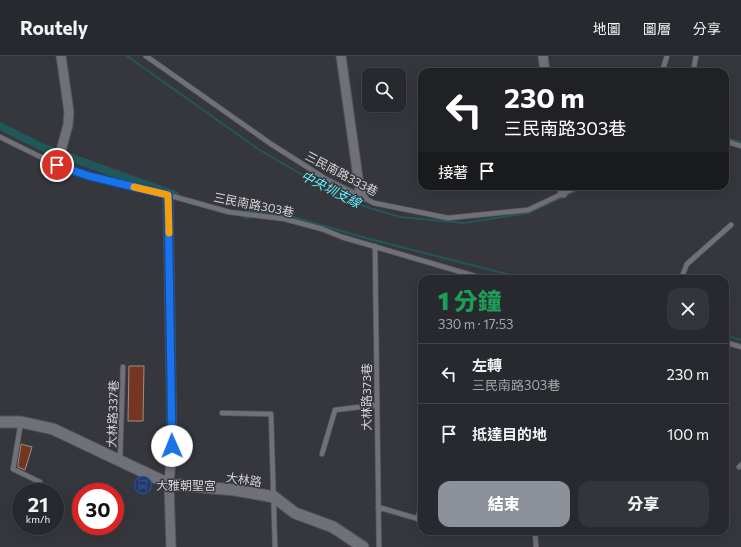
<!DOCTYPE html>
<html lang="zh-TW">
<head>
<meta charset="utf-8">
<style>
	:root { --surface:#28292e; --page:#34353a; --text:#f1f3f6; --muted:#a5a6aa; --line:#44454a; --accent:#8c9099 }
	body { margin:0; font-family:Commissioner,"Noto Sans TC",sans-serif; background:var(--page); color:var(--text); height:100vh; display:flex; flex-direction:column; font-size:15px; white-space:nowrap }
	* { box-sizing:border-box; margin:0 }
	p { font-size:13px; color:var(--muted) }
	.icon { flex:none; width:22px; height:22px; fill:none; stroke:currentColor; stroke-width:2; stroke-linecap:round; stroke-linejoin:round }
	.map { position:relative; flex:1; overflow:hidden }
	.details { position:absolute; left:418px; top:219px; width:311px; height:260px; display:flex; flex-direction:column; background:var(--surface); border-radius:12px; box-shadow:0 4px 16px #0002,0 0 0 1px var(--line) }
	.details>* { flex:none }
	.banner { position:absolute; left:418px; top:12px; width:311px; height:122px; border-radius:12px; box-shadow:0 4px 16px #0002,0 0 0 1px var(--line); background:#202124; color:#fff; overflow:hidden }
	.controls { position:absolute; left:362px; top:12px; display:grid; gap:8px }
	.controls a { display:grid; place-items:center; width:44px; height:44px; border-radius:8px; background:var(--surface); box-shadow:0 4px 16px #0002,0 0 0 1px var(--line); font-size:20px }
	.speed { position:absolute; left:12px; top:427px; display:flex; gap:8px; font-size:20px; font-weight:700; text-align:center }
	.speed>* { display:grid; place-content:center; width:52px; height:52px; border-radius:50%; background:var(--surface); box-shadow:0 4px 16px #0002,0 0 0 1px var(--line); line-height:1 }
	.speed small { font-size:10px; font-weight:400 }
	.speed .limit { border:6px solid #d22; background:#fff; color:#111 }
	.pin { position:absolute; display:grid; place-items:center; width:34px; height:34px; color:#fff; margin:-17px; border:2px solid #fff; border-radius:50%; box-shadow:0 1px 4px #0007 }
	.me { position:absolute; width:44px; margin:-22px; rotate:359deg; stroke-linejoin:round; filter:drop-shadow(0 0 3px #0008) }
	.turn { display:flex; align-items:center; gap:14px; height:84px; padding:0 20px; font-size:18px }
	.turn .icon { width:52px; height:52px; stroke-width:2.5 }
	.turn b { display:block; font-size:28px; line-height:34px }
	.then { display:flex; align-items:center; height:38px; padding:0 20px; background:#0003; gap:8px; font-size:15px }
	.round { display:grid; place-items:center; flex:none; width:42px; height:42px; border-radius:12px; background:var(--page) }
	.overview { display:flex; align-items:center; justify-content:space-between; height:68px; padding:0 20px }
	h1 { font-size:24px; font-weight:800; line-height:30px; color:#1e9e55 }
	.primary-button { display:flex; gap:8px; margin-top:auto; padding:8px 20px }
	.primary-button a { flex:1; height:46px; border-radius:12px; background:var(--accent); color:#fff; font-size:16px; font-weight:800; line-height:46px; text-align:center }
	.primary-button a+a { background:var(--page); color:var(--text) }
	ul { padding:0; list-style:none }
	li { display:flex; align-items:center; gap:12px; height:60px; padding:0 20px; border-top:1px solid var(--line) }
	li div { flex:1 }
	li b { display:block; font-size:15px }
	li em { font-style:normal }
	header { display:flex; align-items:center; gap:24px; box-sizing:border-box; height:56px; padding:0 20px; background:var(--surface); border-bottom:1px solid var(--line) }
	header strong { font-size:19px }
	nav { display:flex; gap:22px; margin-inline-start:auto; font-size:14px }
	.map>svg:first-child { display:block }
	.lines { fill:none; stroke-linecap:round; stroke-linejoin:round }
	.stream { stroke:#20585a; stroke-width:2 }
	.canal { stroke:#20585a; stroke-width:8 }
	.building { fill:#75351e; stroke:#988f8c }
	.service-casing { stroke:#54545a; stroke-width:6 }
	.minor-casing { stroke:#54545a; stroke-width:11 }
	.tertiary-casing { stroke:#54545a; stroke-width:13 }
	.service { stroke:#707178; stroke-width:4.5 }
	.minor { stroke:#707178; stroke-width:9 }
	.tertiary { stroke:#707178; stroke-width:11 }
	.route-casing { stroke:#114b97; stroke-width:10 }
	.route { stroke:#1a73e8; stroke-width:7 }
	.slow { stroke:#f59e0b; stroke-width:7 }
	.labels { text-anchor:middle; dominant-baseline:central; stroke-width:3; stroke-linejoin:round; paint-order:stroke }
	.street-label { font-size:12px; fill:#d3d3d7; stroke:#36373d }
	.poi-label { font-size:12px; fill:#d3d3d7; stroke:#36373d; text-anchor:start }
	.water-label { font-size:13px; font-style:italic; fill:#5ff5fa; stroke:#36373d }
</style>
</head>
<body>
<header>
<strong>Routely</strong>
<nav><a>地圖</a><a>圖層</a><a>分享</a></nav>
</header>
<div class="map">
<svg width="741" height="491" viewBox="0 0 741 491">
	<rect width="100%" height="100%" fill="#36373d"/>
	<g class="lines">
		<path class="stream" d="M127,0L258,93L328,134L357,148L400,161L464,167L528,157L586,130
			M725,82L741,86
			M284,161L289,160L366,182L526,223
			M725,279L741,284"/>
		<path class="canal" d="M0,70L44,92L175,139
			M246,159L260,156L282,161"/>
	</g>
	<path class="building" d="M129,310H144L143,365H128Z
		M21,388L32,391L25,414L18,411V408Z"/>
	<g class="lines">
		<g class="service-casing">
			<path id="service" d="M146,0L271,88L326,123L374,147L448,162L528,154L579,130
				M662,16L667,0
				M693,16L696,0
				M0,81L57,109L89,120L168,139L229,156L285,163L322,173L342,181L485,223
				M725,85L741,90
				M375,190L379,491
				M681,223L687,208L731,169
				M725,286L741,291
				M222,357L271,358L275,491
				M21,366L13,413L40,426
				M322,398L335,354L376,349
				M120,404L123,311
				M739,411L741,409
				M378,451L422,464
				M417,463L422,449
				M535,475L536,491"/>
		</g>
		<g class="minor-casing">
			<path id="minor" d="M341,0L360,136L363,141
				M543,0L545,16
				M57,109L68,69L69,56L61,0
				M562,130L563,137
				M168,139L172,390L169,428L171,491"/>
		</g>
		<g class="tertiary-casing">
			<path id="tertiary" d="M0,366H21L53,373L169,428L235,434L274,441L295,457L333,471L363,491"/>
		</g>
		<use href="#service" class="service"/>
		<use href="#minor" class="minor"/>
		<use href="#tertiary" class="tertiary"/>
	</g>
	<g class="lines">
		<g class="route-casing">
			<path id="route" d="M57,109L89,120L168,139L172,390"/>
		</g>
		<use href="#route" class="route"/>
		<path class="slow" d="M134,131L168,139L169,177"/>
	</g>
	<defs>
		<g id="bus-ring" transform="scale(0.9)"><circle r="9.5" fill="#36373d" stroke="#1a4fb4" stroke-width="1.5"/><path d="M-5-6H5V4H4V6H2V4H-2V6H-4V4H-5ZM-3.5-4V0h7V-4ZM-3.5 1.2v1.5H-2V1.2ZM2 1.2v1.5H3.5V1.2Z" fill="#1a4fb4"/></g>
	</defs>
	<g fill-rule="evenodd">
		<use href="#bus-ring" x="143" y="429"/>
	</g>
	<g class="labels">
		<g class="street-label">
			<text transform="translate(342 117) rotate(28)">三民南路333巷</text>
			<text transform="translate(254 148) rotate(11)">三民南路303巷</text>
			<text transform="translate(366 341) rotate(-90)">大林路373巷</text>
			<text transform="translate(112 358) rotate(-88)">大林路337巷</text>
			<text transform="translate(244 423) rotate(8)">大林路</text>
		</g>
		<g class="poi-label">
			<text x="156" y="429">大雅朝聖宮</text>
		</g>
		<g class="water-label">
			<text transform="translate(331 133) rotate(27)">中央圳支線</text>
		</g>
	</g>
</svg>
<div class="controls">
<a><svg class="icon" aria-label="search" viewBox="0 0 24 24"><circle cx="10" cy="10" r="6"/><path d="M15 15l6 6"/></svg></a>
</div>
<div class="speed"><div>21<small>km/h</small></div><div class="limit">30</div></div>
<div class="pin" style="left:57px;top:109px;background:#d93025"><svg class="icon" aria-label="arrive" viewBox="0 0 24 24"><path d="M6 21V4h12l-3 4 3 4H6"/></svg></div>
<svg class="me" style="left:172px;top:390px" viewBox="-20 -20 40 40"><circle r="19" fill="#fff"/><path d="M0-13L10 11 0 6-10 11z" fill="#1a73e8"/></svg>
<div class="banner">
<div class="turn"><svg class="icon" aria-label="left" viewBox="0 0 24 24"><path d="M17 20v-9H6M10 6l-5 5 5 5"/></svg><div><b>230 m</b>三民南路303巷</div></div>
<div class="then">接著<svg class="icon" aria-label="arrive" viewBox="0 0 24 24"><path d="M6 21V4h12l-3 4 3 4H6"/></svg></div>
</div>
<section class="details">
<div class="overview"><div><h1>1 分鐘</h1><p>330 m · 17:53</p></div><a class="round"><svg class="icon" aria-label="close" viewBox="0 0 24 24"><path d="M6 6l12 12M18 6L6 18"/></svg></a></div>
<ul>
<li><svg class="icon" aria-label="left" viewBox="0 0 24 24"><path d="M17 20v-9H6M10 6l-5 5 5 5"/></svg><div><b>左轉</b><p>三民南路303巷</p></div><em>230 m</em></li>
<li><svg class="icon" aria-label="arrive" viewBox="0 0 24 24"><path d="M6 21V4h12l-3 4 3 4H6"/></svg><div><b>抵達目的地</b></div><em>100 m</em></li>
</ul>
<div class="primary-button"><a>結束</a><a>分享</a></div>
</section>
</div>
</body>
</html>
